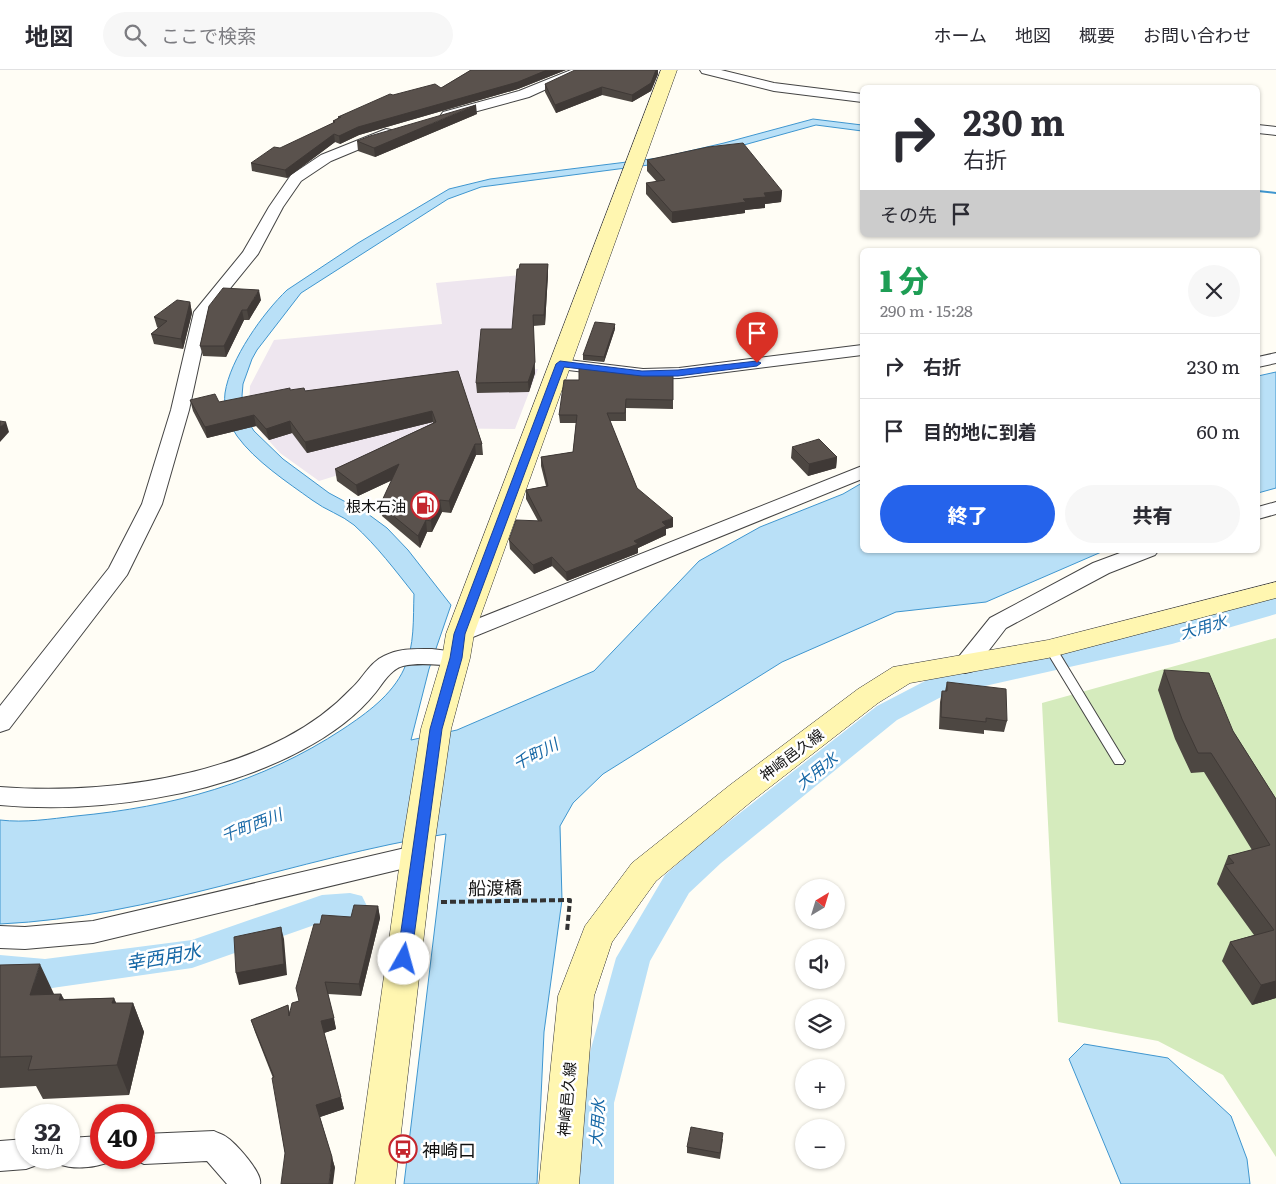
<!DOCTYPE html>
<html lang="ja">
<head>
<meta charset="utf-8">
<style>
	:root { --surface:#fff; --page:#f7f7f7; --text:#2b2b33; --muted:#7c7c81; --line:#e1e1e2; --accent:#2563eb }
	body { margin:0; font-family:Literata,"Noto Sans JP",serif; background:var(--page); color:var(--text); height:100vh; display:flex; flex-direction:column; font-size:19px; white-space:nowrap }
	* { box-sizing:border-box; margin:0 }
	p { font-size:16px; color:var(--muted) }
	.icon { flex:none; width:28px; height:28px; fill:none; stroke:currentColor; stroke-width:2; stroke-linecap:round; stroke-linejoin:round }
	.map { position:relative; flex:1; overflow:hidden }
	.details { position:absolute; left:860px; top:178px; width:400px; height:305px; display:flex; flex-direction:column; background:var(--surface); border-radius:8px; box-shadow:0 1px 4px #0004 }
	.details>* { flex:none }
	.banner { position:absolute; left:860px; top:15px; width:400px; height:152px; border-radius:8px; box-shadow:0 1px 4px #0004; background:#fff; color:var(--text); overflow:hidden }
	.needle { width:32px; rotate:38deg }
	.tools { position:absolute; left:795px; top:809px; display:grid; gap:10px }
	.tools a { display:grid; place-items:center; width:50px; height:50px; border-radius:50%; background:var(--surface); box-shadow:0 1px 4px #0004; font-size:25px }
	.speed { position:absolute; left:15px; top:1034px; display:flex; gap:10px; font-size:25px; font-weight:700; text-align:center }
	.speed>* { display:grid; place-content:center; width:65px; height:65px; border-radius:50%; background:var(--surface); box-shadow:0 1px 4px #0004; line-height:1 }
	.speed small { font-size:12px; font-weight:400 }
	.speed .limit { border:8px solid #d22; background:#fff; color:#111 }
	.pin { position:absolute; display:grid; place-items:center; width:42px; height:42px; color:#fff; margin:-51px -21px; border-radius:50% 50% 50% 0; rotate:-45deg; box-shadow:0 0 5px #0007 }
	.pin .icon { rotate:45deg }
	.me { position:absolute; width:55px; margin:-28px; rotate:7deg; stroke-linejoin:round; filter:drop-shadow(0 0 4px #0008) }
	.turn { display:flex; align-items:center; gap:18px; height:105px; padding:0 20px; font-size:22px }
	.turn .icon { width:65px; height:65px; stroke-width:2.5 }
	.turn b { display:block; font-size:35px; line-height:42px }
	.then { display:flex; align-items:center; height:48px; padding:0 20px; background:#0003; gap:10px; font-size:19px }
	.round { display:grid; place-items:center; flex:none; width:52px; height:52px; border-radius:26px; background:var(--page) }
	.head { display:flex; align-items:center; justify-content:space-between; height:85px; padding:0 20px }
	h1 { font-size:30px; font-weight:800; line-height:38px; color:#1e9e55 }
	.primary-button { display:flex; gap:10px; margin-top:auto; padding:10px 20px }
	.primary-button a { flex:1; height:58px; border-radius:30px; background:var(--accent); color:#fff; font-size:20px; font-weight:800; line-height:58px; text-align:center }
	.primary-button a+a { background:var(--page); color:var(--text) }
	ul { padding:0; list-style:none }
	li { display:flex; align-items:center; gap:15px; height:65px; padding:0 20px; border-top:1px solid var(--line) }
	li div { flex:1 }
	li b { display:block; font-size:19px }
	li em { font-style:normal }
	header { display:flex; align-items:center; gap:30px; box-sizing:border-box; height:70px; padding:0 25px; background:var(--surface); border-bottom:1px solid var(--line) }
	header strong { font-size:24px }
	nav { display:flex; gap:28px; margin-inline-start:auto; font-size:18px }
	.search { width:350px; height:45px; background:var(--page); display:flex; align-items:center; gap:12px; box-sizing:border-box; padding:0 18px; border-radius:28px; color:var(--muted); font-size:19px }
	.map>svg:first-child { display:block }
	.industrial { fill:#eee6ef }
	.green { fill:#d5ebbd }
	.water { fill:#b9e0f7; stroke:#3f96cf }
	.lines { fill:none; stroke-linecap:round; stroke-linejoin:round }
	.stream { fill:#3f96cf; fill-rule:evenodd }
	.canal { fill:#b9e0f7; fill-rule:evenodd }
	.lane-casing { stroke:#444; stroke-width:2 }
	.street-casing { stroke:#444; stroke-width:2 }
	.secondary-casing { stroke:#333; stroke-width:1 }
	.path { stroke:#333; stroke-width:4; stroke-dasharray:6 3; stroke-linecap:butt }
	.lane { fill:#fff; fill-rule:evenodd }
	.street { fill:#fff; fill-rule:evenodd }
	.secondary { fill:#fff6b0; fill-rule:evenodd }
	.wall { fill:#4d4742 }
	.shaded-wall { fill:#3f3936 }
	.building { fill:#5a524d; stroke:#3f3936 }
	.route { fill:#2563eb; stroke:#184099 }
	.labels { text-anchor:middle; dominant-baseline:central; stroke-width:5; stroke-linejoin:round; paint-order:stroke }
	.poi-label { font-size:15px; fill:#111; stroke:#fff; text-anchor:end }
	.street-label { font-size:15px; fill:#111; stroke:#fff }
	.water-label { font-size:16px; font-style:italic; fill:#1768a6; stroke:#fff }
	.near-street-label { font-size:18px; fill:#111; stroke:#fff }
	.near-poi-label { font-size:18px; fill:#111; stroke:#fff; text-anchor:start }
	.near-water-label { font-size:19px; font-style:italic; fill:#1768a6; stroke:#fff }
</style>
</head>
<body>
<header>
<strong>地図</strong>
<div class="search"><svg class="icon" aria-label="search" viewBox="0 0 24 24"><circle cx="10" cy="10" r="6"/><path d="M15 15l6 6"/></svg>ここで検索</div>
<nav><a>ホーム</a><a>地図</a><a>概要</a><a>お問い合わせ</a></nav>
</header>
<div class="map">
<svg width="1276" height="1114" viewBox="0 0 1276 1114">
	<rect width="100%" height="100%" fill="#fffdf5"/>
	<path class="industrial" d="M520,205L507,301L538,299L515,359L419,358L409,383L319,411L280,383L262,363L252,346L249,336L250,316L274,270L442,254L436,213Z"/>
	<path class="green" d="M1276,568V1087L1223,1005L1158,971L1058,952L1042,633Z"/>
	<path class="water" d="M813,49L862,55V61L816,55L733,78L664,93L481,117L448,129L301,223L257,280L252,289L243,314L242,326L247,350L254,361L283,389L329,423L368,444L387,458L408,480L451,535L429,599L411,670L457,660L594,601L699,491L760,457L843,424L862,413V480H1106L986,532L896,542L782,592L603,704L573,733L560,756L562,830L544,962L537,1114H404L446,764C296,788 152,847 0,854V750C25,753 50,749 76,746C172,737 261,713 343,659C367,643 392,625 404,599C415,576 413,548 414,524C395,500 377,476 354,455C342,445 325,440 312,430C287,412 255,391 237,366C229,354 223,337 225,323C230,289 263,243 287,220L358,173L449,119L490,109L659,88L724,73Z
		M1276,302V418L1258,423V306Z
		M1084,974L1168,988L1231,1046L1247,1089L1250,1114H1121L1069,989Z"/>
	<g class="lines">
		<path class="stream" d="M1258,120L1276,122V124L1258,122Z"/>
		<path class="canal" d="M1276,526V544L1172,574L945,625L897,650L721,793L689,823L650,891L614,1033V1114H574L576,1033L616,888L665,805L699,775L877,636L927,610L1170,556Z
			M350,823L362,826L367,836L362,846L350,849L323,852L192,898L45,919L0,915V885L45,889L192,870L322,825Z"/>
		<g class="lane-casing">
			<path id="lane" d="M1048,575L1058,581L1123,688L1125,691L1123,694H1115L1050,587L1042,579Z"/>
		</g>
		<g class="street-casing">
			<path id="street" d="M571,0H588L529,27L448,49L441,45L443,42L519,21Z
				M700,0H721L774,13L862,24V32L774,21L702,3Z
				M1258,55L1276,57V65L1258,63Z
				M386,59L391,60L393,63L391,66L331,91L301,111L283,137L258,184L210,243L189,340L162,434L127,505L9,659L0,662V636L109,498L142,434L171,340L194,242L243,182L269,137L291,105L321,85Z
				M862,275V285L679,308L643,309L560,299L554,298L551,294L554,290L560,289L643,299L679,298Z
				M1276,283V293L1258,297V287Z
				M862,396V409L468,569L460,571L452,569L449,564L452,559Z
				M1276,432V444L1258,449V437Z
				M1128,480H1159L1155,485L1109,503L1006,558L973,601L965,603L957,601L953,595L957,589L990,548L1093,493Z
				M432,579L464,583L468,588L464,593L456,596C439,595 419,592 403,596C391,599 383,613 376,622C357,646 329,666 302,680C217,726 96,744 0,735V717C92,724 202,711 285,668C310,655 333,638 352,618C363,608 370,592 384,586C399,578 416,579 432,579Z
				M418,775L427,778L431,785L427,792L418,795L93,873L25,879L0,878V856L25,857L93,851Z
				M214,1061C217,1063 222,1064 225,1066C235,1072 263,1103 260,1114H227L207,1091L144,1094L132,1088H144V1064Z
				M101,1066V1088H114L112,1091C95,1098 75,1100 58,1094L55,1088H69V1068Z
				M26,1069V1088H40L37,1095L26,1099L0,1101V1071Z"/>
		</g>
		<g class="secondary-casing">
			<path id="secondary" d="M661,0H677L474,564L470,588L451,659L435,770L395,1114H355L403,770L421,659L442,588L446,564Z
				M1276,512V528L1048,588L910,613L878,633L752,731L656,811L612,872L594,926L579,1114H539L558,926L585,856L632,793L730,715L858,619L893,597L1048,570Z"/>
		</g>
		<path class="path" d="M441,832L570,830L567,861"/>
		<use href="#lane" class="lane"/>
		<use href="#street" class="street"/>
		<use href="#secondary" class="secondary"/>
	</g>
	<path class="wall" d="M471,0H566L518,19L359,65L340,74L335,72L287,108L252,101L251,93L333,53V51L338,48V47L393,25L441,18Z
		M658,4L651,21L632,32L602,25L556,43L545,22V14Z
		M477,44L375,87L358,81L357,71Z
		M647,90L782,121L781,132L765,134V138L745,140V143L672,153L646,124V113L657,112L647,101Z
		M548,194V204L545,255L533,256L535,303L529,322L477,323L476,313L512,259Z
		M261,230L249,250H244L226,287L203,286L200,276L209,236Z
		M190,232L192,243L183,279L154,274L151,264L158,258L157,257L154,247Z
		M615,259L604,292L583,290V285Z
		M620,300V302L633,304L673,305V339L626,338V351H610L637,418L673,457L666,459V465L638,478V483L567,511L552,496L534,504L510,479L509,470L538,451L526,429V420L546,416L541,396V387L573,382L576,353H560L559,345Z
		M458,301L482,374L483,385H476L451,443L442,442L432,462H427L420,478L382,446L380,435L392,410L358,426L337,411L335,399L433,353V352L307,383L292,363L269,370L256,356L207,368L193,341L190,330L219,332L290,320L305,321Z
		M792,377L837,387L836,398L808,406L791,388Z
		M1164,600L1233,661L1276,729V928L1252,935L1222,891L1230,872L1254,865L1217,814L1228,786L1252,780L1204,702L1191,703L1175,669L1158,620Z
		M947,612L1007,651L1004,662L984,660V664L939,659L940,632L942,621H945Z
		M378,836L380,848L361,926L328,924L336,959L324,963L344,1039L320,1047L335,1098L285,1083L273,1008L255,962L251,950L288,935L290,943L299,931L320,854L351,847Z
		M0,895L54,924H61L64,929L114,928L116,933H133L144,962L129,1025L43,1029L36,1016L0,1018Z
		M723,1069L720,1089L687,1083V1077Z"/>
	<path class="shaded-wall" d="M547,0H566L518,19L359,65L340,74L339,66L358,57Z
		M656,0H658V4L651,21L632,32V25Z
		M602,17V25L556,43L555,35Z
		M476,35L477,44L375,87L374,78Z
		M334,64L335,72L287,108L285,100Z
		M782,121L781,132L765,134V138L745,140V143L672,153V142L743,129L764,123Z
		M548,194V204L545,255L544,245Z
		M259,220L261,230L249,250L247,240Z
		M190,232L192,243L183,279L181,269Z
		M242,240L244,250L226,287L224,276Z
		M615,254V259L604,292V287Z
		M533,256L535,303L529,322L528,312Z
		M432,341L433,352L307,383L305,372Z
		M254,345L256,356L207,368L205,357Z
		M290,351L292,363L269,370L266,359Z
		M6,352L9,362L0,372V357Z
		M475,374L476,385L451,443L449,431Z
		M837,387L836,398L808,406L809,394Z
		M399,394L401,406L358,426L356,415Z
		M440,430L442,442L432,462L431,451Z
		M673,448V457L666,459V465L638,478V483L567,511L566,502L634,471L662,452Z
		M426,450L427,462L420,478L418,466Z
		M552,487V496L534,504L533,495Z
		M378,836L380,848L361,926L359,914Z
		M281,857L284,869L287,905L239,915L236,903Z
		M40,894L54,924L30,925Z
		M1276,911V928L1252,935L1261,915Z
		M61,924L74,954L59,930Z
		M114,928L126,957L112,933Z
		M133,933L144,962L129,1025L117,995Z
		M334,948L336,959L324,963L321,951Z
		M341,1027L344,1039L320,1047L316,1035Z
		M332,1087L335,1098L333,1114H329Z"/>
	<path class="building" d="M471,0H547L518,12L358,57L339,66L334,64L285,100L251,93L274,77L280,78L335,52L333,51L341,47H338L390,24L393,25L435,14L441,18Z
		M575,0H656L651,13L632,25L602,17L555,35L545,14Z
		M476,35L374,78L357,71L370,66Z
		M743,73L782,121L764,123L766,127L743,129L746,132L672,142L646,113L665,110L647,90L708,77Z
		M520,194H548L544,245H533L535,292L528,312L476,313L481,259H512L517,199H519Z
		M223,218L259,220L247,240H242L224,276H200L209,236Z
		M177,230L190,232L181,269L151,264L167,251L154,247Z
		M595,252L615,254L604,287L583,285Z
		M579,295L620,300L619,302L634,303L633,304L673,305V330L626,329L625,343H607L637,418L673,448L662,452L666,456L634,471L638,474L566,502L552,487L533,495L509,470L516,450L542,451L526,420L548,416L541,387L573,382L577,345H559L564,310H579Z
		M458,301L482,374H475L449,431L440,430L431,451L426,450L418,466L380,435L399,394L356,415L335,399L436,352L432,341L305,372L290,351L266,359L254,345L205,357L190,330L215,324L219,332L290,318V320L304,318L305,321Z
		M0,351L6,352L0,357Z
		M819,369L837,387L809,394L792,377Z
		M1164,600L1209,603L1233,661L1276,729V911L1261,915L1230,872L1274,860L1225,795L1234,793L1228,786L1270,775L1211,683H1198L1182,649Z
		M947,612L1006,619L1007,651L986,648V652L941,647L942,621H947Z
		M354,835L378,836L359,914L325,912L334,948L321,951L341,1027L316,1035L332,1087L329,1114H281L285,1083L272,1008L274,1007L251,950L288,935L289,946L292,933L299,931L296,918L314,854H320L322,845L351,847Z
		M281,857L284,894L236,903L234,867Z
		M40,894L30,925L61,924L59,930L114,928L112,933H133L117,995L28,1000L32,986L0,987V895Z
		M691,1057L723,1063L720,1083L687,1077Z"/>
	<path class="route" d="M560,291L642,301L678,300L757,291L761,293L757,296L678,306H642L564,297L465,564L462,588L442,659L411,889L409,893H399L397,889L430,659L450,588L454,564L556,294Z"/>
	<defs>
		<g id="fuel-ring" transform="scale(1.4375)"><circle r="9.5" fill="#fff" stroke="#c4262e" stroke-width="1.5"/><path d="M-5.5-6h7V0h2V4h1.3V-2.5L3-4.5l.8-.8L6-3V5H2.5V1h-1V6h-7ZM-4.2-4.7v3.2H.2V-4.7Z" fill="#c4262e"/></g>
		<g id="bus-ring" transform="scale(1.4375)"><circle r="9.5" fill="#fff" stroke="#c4262e" stroke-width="1.5"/><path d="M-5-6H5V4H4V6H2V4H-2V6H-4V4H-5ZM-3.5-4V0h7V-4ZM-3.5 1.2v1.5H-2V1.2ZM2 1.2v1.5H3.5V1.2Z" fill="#c4262e"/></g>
	</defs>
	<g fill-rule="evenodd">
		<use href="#fuel-ring" x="425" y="435"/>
		<use href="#bus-ring" x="403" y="1079"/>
	</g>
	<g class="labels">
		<g class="poi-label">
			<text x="406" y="435">根木石油</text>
		</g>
		<g class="street-label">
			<text transform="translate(791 684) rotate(-37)">神崎邑久線</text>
			<text transform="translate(566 1029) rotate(-85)">神崎邑久線</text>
		</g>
		<g class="water-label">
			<text transform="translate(1203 556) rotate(-16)">大用水</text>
			<text transform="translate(535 683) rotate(-27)">千町川</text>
			<text transform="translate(816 700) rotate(-39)">大用水</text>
			<text transform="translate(251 754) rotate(-21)">千町西川</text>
			<text transform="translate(596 1053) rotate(-86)">大用水</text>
		</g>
		<g class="near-street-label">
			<text transform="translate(495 817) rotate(-1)">船渡橋</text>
		</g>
		<g class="near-poi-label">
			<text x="422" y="1079">神崎口</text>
		</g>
		<g class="near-water-label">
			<text transform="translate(163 886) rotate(-10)">幸西用水</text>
		</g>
	</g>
</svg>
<div class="tools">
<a><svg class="needle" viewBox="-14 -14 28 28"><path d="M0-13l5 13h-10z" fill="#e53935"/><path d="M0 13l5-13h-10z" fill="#7c7c81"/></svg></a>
<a><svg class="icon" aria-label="sound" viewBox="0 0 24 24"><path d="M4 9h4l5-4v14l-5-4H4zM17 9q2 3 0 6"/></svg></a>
<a><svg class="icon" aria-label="layers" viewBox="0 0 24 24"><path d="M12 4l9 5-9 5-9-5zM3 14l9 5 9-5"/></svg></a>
<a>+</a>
<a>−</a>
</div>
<div class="speed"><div>32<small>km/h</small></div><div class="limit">40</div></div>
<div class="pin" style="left:757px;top:293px;background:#d93025"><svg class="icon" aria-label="arrive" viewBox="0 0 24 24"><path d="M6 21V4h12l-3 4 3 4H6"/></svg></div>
<svg class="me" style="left:404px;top:889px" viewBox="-20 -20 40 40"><circle r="19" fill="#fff"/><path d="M0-13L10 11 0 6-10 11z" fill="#2563eb"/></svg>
<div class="banner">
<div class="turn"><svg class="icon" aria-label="right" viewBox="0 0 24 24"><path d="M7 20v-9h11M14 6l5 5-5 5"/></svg><div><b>230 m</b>右折</div></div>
<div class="then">その先<svg class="icon" aria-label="arrive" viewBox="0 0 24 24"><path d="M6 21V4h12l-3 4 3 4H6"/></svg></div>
</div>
<section class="details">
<div class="head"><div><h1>1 分</h1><p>290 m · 15:28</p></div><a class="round"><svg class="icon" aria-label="close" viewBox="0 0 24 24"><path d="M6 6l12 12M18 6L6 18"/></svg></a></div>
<ul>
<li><svg class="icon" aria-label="right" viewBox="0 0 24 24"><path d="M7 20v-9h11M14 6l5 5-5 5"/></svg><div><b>右折</b></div><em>230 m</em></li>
<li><svg class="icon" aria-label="arrive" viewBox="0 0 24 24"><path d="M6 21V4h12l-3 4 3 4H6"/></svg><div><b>目的地に到着</b></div><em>60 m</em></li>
</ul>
<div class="primary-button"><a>終了</a><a>共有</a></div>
</section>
</div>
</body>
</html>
